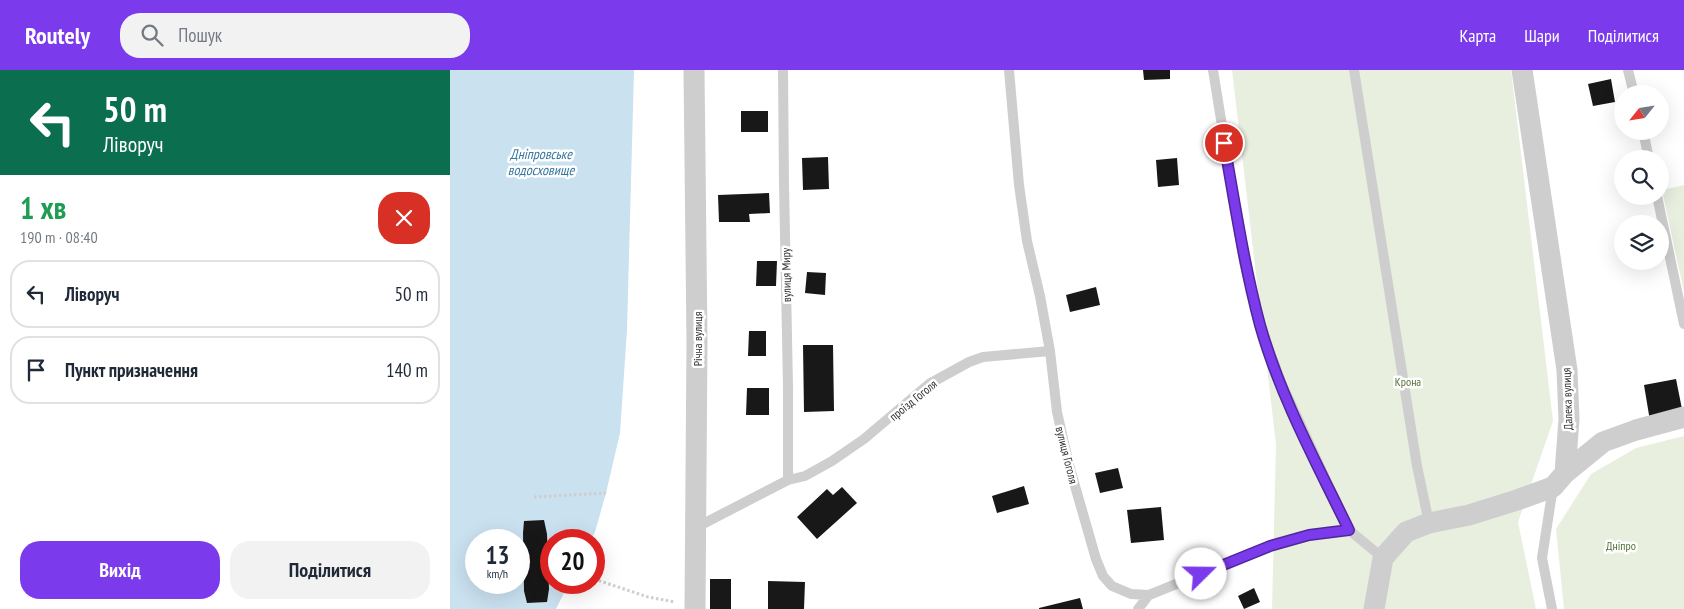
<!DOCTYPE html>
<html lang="uk">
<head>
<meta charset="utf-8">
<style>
	:root { --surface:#fff; --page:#f2f2f3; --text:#1f2937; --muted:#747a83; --line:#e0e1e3; --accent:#7c3aed }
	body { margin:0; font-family:"PT Sans Narrow",sans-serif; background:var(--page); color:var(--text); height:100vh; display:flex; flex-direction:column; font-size:19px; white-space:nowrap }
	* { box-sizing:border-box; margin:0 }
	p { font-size:16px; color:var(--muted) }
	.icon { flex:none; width:28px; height:28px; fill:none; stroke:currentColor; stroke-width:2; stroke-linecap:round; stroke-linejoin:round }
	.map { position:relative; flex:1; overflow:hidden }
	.side { display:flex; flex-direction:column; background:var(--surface); width:450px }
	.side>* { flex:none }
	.hud { background:#0b6e4f; color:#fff; overflow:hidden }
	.needle { width:32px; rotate:240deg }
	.fabs { position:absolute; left:1164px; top:15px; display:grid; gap:10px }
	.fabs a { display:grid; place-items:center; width:55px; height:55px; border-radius:50%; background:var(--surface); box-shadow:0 5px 20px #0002; font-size:25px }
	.speed { position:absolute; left:15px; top:459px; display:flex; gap:10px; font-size:25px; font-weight:700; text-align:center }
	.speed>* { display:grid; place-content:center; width:65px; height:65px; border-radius:50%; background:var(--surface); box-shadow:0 5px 20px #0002; line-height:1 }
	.speed small { font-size:12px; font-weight:400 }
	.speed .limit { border:8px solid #d22; background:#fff; color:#111 }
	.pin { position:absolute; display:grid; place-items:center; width:42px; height:42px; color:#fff; margin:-21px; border:2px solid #fff; border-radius:50%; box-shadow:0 1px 5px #0007 }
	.me { position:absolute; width:55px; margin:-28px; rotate:68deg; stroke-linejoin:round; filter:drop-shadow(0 0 4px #0008) }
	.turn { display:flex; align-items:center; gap:18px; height:105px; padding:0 20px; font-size:22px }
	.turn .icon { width:65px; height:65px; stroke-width:2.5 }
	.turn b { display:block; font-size:35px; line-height:42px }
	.round { display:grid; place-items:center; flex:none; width:52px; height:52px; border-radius:20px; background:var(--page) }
	.summary { display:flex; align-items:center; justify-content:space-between; height:85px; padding:0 20px }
	h1 { font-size:30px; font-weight:700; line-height:38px; color:#1e9e55 }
	.primary-button { display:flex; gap:10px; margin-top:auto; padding:10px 20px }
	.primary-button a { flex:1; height:58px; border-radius:20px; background:var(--accent); color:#fff; font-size:20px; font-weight:700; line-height:58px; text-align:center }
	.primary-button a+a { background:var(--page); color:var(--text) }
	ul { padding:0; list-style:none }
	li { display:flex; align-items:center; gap:15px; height:68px; margin:0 10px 8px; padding:0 10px; border:2px solid var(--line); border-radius:20px }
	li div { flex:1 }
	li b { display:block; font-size:19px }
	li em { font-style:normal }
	header { display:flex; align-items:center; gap:30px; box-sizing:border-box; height:70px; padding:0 25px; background:var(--accent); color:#fff }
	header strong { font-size:24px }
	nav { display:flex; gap:28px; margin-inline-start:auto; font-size:18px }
	.search { width:350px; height:45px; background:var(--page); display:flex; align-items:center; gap:12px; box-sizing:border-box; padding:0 18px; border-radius:20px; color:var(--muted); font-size:19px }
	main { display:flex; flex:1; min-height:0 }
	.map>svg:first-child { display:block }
	.green { fill:#e8efdf }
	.water { fill:#cae1f0; fill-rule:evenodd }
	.building { fill:#181818 }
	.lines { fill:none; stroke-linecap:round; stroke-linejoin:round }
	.path { stroke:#cecece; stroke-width:3; stroke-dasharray:2.5 2.5; stroke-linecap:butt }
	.lane { stroke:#cecece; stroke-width:10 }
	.street { stroke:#cecece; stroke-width:21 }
	.route-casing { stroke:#51269a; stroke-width:12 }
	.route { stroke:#7c3aed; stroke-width:9 }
	.labels { text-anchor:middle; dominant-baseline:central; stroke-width:5; stroke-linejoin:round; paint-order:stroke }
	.street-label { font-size:12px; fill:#313131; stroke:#fff }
	.park-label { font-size:12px; fill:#547239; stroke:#fff }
	.water-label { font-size:14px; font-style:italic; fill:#36769d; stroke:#fff }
</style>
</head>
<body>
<header>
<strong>Routely</strong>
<div class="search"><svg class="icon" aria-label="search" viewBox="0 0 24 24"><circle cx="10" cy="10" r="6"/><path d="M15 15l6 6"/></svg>Пошук</div>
<nav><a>Карта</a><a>Шари</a><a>Поділитися</a></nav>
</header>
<main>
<section class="side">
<div class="hud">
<div class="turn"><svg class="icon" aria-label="left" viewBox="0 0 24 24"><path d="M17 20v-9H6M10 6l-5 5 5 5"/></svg><div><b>50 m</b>Ліворуч</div></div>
</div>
<div class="summary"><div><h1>1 хв</h1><p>190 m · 08:40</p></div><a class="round" style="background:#d93025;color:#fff"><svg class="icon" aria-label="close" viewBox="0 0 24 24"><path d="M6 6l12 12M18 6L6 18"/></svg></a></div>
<ul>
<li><svg class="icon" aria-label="left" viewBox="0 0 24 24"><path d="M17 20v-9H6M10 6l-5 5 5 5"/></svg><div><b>Ліворуч</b></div><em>50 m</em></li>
<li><svg class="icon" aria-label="arrive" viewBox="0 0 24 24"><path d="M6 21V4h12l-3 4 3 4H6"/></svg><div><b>Пункт призначення</b></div><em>140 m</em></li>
</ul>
<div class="primary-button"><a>Вихід</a><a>Поділитися</a></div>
</section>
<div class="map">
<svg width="1234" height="539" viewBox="0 0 1234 539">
	<rect width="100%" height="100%" fill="#fff"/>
	<path class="green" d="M782,0H1061L1103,351L1068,452L1086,539H822L826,374Z
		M1234,115V222L1212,120Z
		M1234,366V539H1114L1106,459L1141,404L1186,378Z"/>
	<path class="water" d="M0,0H184L177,260L170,363L156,423L145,462L141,470H101V512L119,513L106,539H0ZM26,470H69V512H26Z"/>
	<path class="building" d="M693,0H720V9L694,10Z
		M1161,9L1165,32L1143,36L1138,14Z
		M291,41H318V62H291Z
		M378,87L379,119L353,120L352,88Z
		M727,88L729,115L708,117L706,90Z
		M319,123L320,143L299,144L300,152H269L268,125Z
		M307,191H327L326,216H306Z
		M357,202L376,203L375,225L355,223Z
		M646,217L650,235L620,242L616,225Z
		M299,261H316V286H298Z
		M353,275H383L384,341L354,342Z
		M1226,309L1233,344L1200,351L1194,315Z
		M297,318H319V345H296Z
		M668,398L673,418L650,423L645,403Z
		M574,416L579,434L547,443L542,426Z
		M392,417L407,433L367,469L347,447L377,419L383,425Z
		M711,437L714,470L681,473L677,440Z
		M94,450L97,464L99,519L97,532L77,533L74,521L73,463L74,451Z
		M260,509H281V539H260Z
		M318,511L355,512L354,539H318Z
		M804,518L810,532L794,539L788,526Z
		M630,528L633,539H589V538Z"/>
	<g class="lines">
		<path class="path" d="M84,427L156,423
			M144,509L198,527L225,532"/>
		<path class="lane" d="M333,0L334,114L338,317V410
			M559,0L569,115L577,171L590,226L600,281L607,342L619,395L646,489L653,506L662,516L681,524L699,525L820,476L859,465L899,460
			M763,0L794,192L811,257L831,312L899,460L933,488
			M904,0L967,396L979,453
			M1178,0L1184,24
			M1193,61L1199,89
			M1207,126L1234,254
			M247,457L338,410L355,406L382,391L414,369L479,314L519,292L533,287L600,281
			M688,539L699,525
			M1102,539L1092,488L1103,417"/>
		<path class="street" d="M244,0L247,271L245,539
			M1115,403L1153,372L1186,360L1234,347
			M924,539L933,488L956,462L979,453L1019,445L1067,430L1103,417L1115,403L1119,349L1117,300L1072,0"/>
	</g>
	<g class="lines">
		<g class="route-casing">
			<path id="route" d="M751,504L820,476L859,465L899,460C867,394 830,326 810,255C794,195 785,134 774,73"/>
		</g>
		<use href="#route" class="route"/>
	</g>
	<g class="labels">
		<g class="street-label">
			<text transform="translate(336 205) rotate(-91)">вулиця Миру</text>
			<text transform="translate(247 269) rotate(-90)">Річна вулиця</text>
			<text transform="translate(1117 329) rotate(-92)">Далека вулиця</text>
			<text transform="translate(463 330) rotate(-39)">проїзд Гоголя</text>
			<text transform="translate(617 385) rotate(76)">вулиця Гоголя</text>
		</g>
		<g class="park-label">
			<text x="958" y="311">Крона</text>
			<text x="1171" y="475">Дніпро</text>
		</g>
		<g class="water-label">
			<text x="91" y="84">Дніпровське<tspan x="91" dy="16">водосховище</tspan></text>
		</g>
	</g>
</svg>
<div class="fabs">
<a><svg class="needle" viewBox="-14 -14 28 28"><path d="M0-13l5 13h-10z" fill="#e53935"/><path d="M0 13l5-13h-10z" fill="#747a83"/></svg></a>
<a><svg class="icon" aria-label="search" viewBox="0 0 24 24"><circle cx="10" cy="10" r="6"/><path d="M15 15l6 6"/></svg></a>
<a><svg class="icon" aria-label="layers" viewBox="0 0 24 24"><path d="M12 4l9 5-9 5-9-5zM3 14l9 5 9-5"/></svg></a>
</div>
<div class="speed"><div>13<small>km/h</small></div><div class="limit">20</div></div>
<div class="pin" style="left:774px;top:73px;background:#d93025"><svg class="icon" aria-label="arrive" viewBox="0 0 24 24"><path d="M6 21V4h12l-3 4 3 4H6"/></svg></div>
<svg class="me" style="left:751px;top:504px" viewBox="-20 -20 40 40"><circle r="19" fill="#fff"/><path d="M0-13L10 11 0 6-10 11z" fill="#7c3aed"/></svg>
</div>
</main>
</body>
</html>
